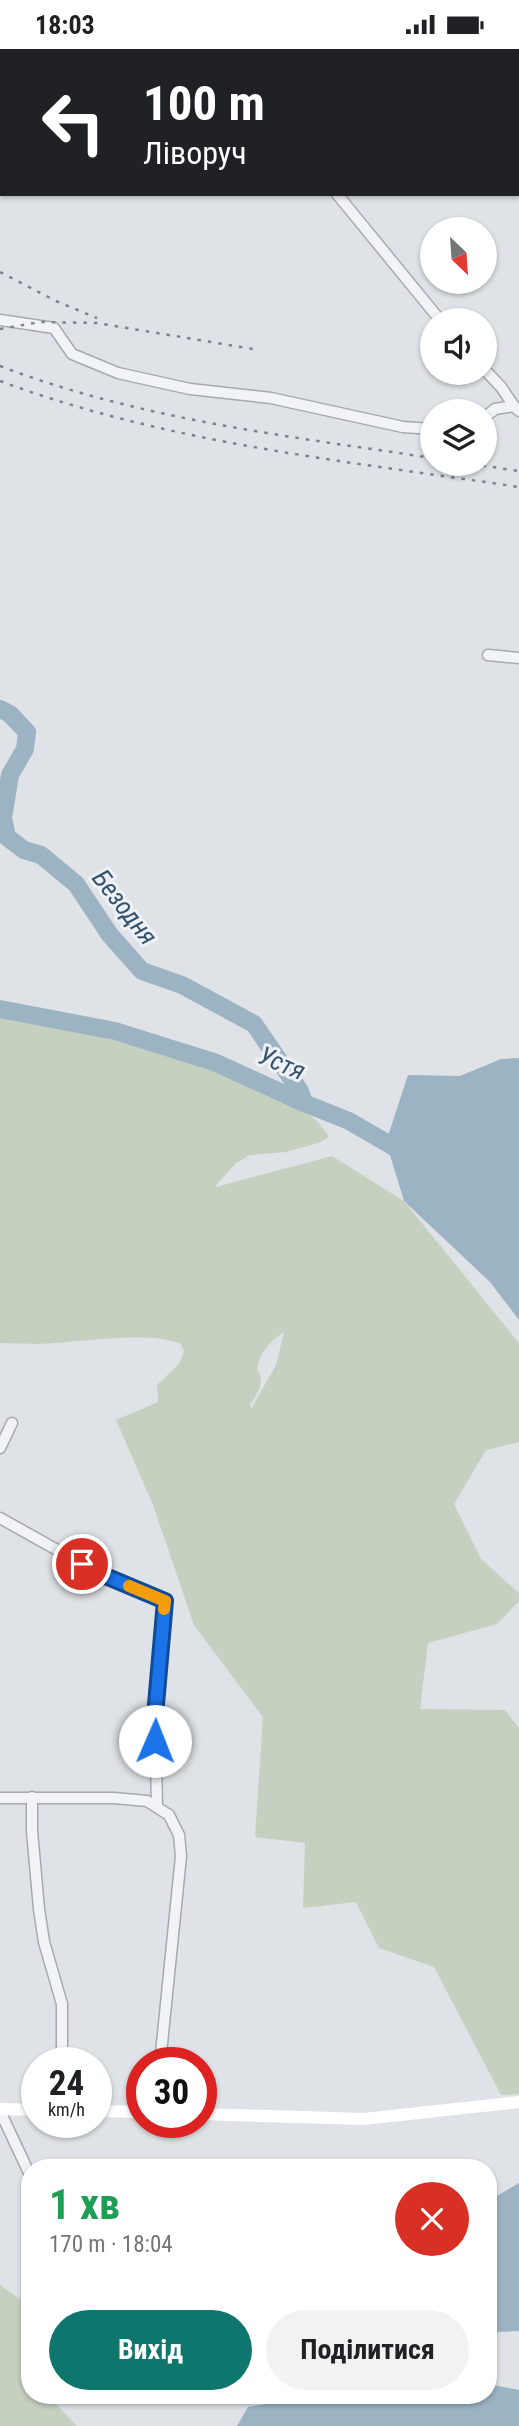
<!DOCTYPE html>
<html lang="uk">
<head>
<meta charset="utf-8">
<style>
	:root { --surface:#fff; --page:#f2f2f2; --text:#202124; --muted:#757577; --accent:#0f766e }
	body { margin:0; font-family:"Roboto Condensed",sans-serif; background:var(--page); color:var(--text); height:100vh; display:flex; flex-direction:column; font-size:26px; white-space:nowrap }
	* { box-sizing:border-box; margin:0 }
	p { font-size:23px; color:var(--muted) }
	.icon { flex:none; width:38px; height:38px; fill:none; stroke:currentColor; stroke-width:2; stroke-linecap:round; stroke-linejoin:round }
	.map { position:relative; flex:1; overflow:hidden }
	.side { position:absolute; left:21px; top:2110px; width:476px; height:245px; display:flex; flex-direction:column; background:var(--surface); border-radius:28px; box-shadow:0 2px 5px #0004 }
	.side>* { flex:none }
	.banner { position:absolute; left:0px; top:0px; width:520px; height:147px; box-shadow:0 2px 5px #0004; background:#202124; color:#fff; overflow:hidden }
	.needle { width:46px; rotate:155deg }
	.controls { position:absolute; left:420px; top:168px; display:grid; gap:14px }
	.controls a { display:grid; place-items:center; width:77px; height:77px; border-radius:50%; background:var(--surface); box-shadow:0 2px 5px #0004; font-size:35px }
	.speed { position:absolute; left:21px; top:1998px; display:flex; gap:14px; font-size:35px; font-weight:700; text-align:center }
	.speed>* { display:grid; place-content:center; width:91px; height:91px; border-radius:50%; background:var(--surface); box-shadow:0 2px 5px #0004; line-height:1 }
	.speed small { font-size:18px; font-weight:400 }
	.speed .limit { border:10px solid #d22; background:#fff; color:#111 }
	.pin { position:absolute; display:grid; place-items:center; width:60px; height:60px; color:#fff; margin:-30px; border:4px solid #fff; border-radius:50%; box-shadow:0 2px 7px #0007 }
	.me { position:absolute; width:77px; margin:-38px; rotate:1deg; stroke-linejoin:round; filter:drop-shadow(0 0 5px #0008) }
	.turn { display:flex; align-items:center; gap:24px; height:147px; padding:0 28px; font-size:32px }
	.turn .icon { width:91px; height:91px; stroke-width:2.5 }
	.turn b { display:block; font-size:49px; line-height:60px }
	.round { display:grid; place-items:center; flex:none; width:74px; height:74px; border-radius:37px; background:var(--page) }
	.head { display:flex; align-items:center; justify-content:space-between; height:119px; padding:0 28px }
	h1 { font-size:42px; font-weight:700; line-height:52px; color:#1e9e55 }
	.action { display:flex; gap:14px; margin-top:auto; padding:14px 28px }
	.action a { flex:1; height:80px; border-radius:42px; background:var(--accent); color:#fff; font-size:28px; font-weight:700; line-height:80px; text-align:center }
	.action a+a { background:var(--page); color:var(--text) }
	.status { display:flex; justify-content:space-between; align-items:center; height:49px; padding:0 35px; background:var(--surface); direction:ltr }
	.status svg { height:19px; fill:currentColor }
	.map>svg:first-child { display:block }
	.green { fill:#c6d0c1; fill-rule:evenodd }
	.water { fill:#9cb3c4 }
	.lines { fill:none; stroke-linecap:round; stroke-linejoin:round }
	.river { stroke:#9cb3c4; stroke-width:18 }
	.street-casing { stroke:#a5aab1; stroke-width:13 }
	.street { stroke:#f1f3f6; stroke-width:10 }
	.secondary { stroke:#fff; stroke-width:12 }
	.rail { stroke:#7a838f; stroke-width:2.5; stroke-dasharray:3.5 7; stroke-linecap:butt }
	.route-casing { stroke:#114b97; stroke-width:18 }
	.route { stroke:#1a73e8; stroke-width:12 }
	.slow { stroke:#f59e0b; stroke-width:12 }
	.labels { text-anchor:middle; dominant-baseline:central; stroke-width:6; stroke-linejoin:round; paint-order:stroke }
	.water-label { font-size:26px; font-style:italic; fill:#36536d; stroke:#eef1f5 }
</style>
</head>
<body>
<div class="status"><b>18:03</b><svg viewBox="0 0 49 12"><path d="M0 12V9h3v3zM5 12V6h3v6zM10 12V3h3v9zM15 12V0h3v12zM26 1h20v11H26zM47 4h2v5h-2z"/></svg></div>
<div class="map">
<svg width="519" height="2377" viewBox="0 0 519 2377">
	<rect width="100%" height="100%" fill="#dfe3e7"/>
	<path class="green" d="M0,965C91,985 173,1002 259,1040C285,1052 314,1061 329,1088L318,1094L286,1103L250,1106L236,1114L217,1135L216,1138L332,1107L404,1152L519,1294V1393L486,1401L454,1455L481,1510L519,1544V1552L497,1575L428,1594L420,1660L505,1661L519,1679V2045L501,2046L434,1918L379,1899L356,1853L303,1859L305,1794L255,1788L263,1668L194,1576L153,1456L116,1371L158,1353L157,1336L179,1315L184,1303L181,1295C149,1281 75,1294 39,1295C26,1295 13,1294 0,1294ZM284,1283L276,1316L251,1360L250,1356C258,1343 266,1334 257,1320C260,1303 269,1293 284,1283Z
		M0,2236L28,2256L30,2347H48L77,2377H0Z"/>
	<path class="water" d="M519,1009V1271L490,1233L404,1152L386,1093L408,1026L460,1027L501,1010Z
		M519,2134V2282L496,2283L488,2273V2154L492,2150Z
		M488,2335L519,2341V2377H237L248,2358L315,2347H488Z"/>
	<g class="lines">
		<path class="river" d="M0,660L10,665L27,683L25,700L10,726L3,769L7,788L24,801L41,806L76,835L110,886L142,922L182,936L254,975L300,1042L304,1054
			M0,960L115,982L214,1013L304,1054L349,1072L406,1105"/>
		<g class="street-casing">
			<path id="street" d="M218,0L221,2
				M299,2L301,0
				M337,145L440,271
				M0,271L54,279L72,305L118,324L190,340L271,349L403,378L432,380
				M485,321L501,338L514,357
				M485,368L495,360L514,357L519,362
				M488,606L519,609
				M0,1399L12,1374
				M0,1469L102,1526L165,1552L155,1667L157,1758
				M32,1748V1782L39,1860L44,1893L62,1955V2014
				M0,1749H114L147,1752L169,1766L179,1786L181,1807L160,2014
				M0,2062L30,2126"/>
		</g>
		<use href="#street" class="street"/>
		<path class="secondary" d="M0,2060L37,2061
			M96,2062L142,2063
			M201,2065L364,2070L519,2053"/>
		<path class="rail" d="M0,223L56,252L97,269
			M0,280L40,273L97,274L259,301
			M0,317C138,370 287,387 432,409
			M0,332C166,394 345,412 519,438
			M472,415L519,422"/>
	</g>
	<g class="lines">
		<g class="route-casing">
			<path id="route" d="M82,1515L103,1526L165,1552L155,1667V1692"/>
		</g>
		<use href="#route" class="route"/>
		<path class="slow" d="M129,1537L165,1552L164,1560"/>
	</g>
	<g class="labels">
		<g class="water-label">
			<text transform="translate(125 858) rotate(52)">Безодня</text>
			<text transform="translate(282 1014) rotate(23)">Устя</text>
		</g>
	</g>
</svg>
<div class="controls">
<a><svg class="needle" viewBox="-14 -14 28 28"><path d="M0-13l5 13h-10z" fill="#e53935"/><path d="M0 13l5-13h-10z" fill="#757577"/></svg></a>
<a><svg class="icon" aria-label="sound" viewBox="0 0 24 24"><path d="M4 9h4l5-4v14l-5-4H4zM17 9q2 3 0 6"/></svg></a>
<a><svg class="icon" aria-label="layers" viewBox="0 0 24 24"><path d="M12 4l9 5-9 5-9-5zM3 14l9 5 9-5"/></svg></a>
</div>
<div class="speed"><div>24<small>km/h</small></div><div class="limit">30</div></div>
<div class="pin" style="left:82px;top:1515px;background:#d93025"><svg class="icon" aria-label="arrive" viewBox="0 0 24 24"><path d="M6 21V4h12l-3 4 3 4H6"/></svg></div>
<svg class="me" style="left:155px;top:1692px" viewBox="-20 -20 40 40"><circle r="19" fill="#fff"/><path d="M0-13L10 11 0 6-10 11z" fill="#1a73e8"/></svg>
<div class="banner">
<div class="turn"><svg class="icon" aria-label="left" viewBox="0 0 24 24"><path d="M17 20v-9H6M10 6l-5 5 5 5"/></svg><div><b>100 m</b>Ліворуч</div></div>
</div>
<section class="side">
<div class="head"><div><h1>1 хв</h1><p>170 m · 18:04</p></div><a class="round" style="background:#d93025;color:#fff"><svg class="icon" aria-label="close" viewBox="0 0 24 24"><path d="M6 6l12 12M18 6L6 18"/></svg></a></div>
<div class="action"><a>Вихід</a><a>Поділитися</a></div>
</section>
</div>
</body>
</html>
